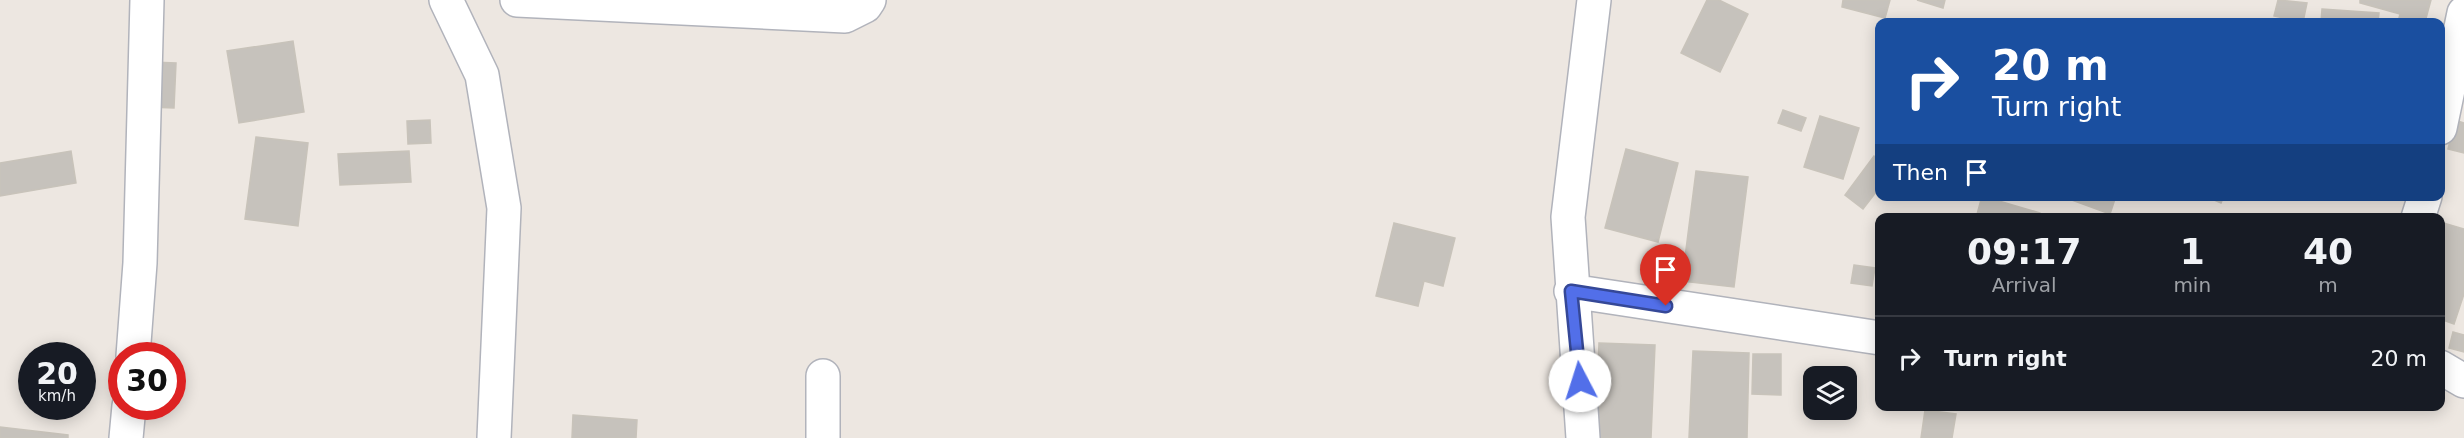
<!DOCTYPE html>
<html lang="en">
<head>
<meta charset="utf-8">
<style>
	:root { --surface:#171b24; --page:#20242c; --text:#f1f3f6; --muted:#9ea1a6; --line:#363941 }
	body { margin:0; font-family:"DejaVu Sans",sans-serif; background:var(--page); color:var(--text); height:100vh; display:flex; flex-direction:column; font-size:22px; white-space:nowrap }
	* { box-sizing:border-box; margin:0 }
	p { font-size:20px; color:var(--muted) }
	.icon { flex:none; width:33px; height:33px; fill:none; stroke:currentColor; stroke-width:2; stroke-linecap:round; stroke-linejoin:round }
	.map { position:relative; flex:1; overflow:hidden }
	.details { position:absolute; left:1875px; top:213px; width:570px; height:198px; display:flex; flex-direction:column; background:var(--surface); border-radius:12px; box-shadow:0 3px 15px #0003 }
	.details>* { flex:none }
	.banner { position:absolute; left:1875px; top:18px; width:570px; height:183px; border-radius:12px; box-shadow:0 3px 15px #0003; background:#1a4fa0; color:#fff; overflow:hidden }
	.fabs { position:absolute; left:1803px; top:366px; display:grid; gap:12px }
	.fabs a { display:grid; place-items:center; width:54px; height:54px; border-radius:12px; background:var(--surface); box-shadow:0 3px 15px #0003; font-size:30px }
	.speed { position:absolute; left:18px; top:342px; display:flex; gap:12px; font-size:30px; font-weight:700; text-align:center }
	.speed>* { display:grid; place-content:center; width:78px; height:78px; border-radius:50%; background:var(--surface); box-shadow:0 3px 15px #0003; line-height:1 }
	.speed small { font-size:15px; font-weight:400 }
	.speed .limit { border:9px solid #d22; background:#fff; color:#111 }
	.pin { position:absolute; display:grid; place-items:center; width:51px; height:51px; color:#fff; margin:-62px -26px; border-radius:50% 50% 50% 0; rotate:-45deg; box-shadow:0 0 6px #0007 }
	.pin .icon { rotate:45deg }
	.me { position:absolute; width:66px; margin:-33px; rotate:355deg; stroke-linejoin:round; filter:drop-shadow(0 0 4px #0008) }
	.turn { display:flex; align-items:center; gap:21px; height:126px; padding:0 18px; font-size:27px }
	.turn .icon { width:78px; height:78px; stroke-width:2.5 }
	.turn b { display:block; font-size:42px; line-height:51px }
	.then { display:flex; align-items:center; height:57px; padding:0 18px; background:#0003; gap:12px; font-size:22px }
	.eta { display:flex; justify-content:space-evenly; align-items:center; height:102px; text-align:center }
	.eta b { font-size:36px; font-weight:600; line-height:42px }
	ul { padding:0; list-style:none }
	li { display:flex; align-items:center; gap:18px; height:84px; padding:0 18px; border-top:2px solid var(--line) }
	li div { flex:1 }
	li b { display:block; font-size:22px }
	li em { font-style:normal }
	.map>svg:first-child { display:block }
	.building { fill:#c6c2bc; stroke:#c8c3ba; stroke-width:1.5 }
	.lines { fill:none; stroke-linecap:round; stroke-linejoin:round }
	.minor-casing { stroke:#b1b3bb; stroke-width:36 }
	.minor { stroke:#fff; stroke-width:33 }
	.route-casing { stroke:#354897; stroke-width:15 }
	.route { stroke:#526fe9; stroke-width:10 }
</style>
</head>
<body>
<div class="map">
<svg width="2464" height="438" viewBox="0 0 2464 438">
	<rect width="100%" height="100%" fill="#ede7e1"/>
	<path class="building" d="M1707,0H1719L1748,14L1720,72L1681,53Z
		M1843,0H1890L1885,18L1842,7Z
		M1917,0H1945L1943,8Z
		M2278,0L2307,3L2303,22L2274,16Z
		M2360,0H2431L2425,22H2398L2400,14L2360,3Z
		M2322,9L2379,13L2378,22H2321Z
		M293,41L304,112L239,123L227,51Z
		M151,62L176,63L174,108L148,107Z
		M1783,110L1806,118L1801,131L1778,123Z
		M1820,116L1859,128L1843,179L1804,167Z
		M430,120L431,143L408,144L407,121Z
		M2455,120L2464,123V153L2448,149Z
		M256,137L308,143L298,226L245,219Z
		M1626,149L1678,163L1658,242L1605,228Z
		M71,151L76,183L0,196V163Z
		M409,151L411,182L340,185L338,154Z
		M1874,156L1880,160V187L1863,209L1845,195Z
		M1696,171L1748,177L1734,287L1682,281Z
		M1982,196L2040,213L2039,218H1976Z
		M2061,196H2116L2110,214Z
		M2205,196H2224L2221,203Z
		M2440,222L2464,229V294L2454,324L2440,319Z
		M1394,223L1455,238L1443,286L1424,281L1418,306L1376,296Z
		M1854,265L1875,268L1872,286L1851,283Z
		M2453,332L2464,335V352L2449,348Z
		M1599,343L1655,345L1651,438H1595Z
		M1693,351L1749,353L1747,438H1689Z
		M1753,354H1781V395L1752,394Z
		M41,406H70V415L41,414Z
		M1925,410L1956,414L1952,438H1921Z
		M573,415L637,420L636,438H572Z
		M0,427L68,435V438H0Z"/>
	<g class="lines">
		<g class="minor-casing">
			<path id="minor" d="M446,0L482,75L504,208L494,438
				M517,0L845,16L865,6L869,0
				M2440,128L2464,13
				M2418,218L2425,196
				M1571,291L1880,338
				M133,356L140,263L147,0
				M2440,367L2464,381
				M823,376V438
				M126,438L129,406
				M1583,438L1568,217L1594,0"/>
		</g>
		<use href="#minor" class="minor"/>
	</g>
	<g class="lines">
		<g class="route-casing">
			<path id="route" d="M1580,381L1571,291L1666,306"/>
		</g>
		<use href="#route" class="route"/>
	</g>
</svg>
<div class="fabs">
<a><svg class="icon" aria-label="layers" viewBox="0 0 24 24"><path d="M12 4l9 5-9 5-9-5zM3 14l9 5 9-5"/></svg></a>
</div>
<div class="speed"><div>20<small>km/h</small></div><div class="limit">30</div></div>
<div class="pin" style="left:1666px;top:306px;background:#d93025"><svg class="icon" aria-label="arrive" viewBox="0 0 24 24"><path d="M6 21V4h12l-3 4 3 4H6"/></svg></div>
<svg class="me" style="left:1580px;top:381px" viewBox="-20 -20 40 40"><circle r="19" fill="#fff"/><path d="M0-13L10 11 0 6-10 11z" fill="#526fe9"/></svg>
<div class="banner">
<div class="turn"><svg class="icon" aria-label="right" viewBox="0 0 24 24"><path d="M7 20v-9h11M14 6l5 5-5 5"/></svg><div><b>20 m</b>Turn right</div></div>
<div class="then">Then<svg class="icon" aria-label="arrive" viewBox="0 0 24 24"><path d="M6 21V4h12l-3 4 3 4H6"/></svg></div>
</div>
<section class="details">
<div class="eta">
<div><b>09:17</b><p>Arrival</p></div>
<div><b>1</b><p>min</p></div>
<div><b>40</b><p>m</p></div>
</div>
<ul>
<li><svg class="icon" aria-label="right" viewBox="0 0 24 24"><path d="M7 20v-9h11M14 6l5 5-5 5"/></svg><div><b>Turn right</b></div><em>20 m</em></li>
</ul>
</section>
</div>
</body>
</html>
